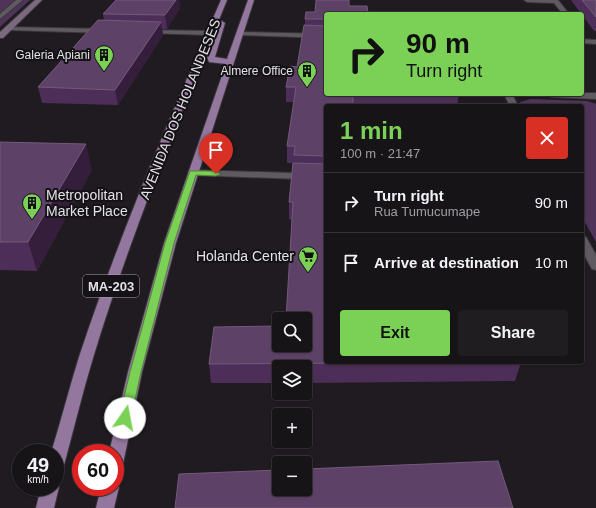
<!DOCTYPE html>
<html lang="en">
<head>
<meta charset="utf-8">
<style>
	:root { --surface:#171418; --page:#201d21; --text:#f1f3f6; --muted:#9e9ea2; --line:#363337; --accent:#7bd155 }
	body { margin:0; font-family:Helvetica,sans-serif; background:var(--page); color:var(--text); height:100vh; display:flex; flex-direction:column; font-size:15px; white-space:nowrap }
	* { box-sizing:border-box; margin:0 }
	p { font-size:13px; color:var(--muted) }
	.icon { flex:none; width:22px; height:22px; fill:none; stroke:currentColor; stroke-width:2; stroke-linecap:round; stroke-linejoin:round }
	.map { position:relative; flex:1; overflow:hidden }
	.sheet { position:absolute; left:324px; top:104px; width:260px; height:260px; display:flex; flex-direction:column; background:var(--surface); border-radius:4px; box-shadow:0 1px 3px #0004,0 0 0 1px var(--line) }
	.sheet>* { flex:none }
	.guide { position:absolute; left:324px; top:12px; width:260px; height:84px; border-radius:4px; box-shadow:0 1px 3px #0004,0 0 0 1px var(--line); background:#7bd155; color:#111; overflow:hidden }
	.buttons { position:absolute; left:272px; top:312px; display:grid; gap:8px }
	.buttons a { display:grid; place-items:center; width:40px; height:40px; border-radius:4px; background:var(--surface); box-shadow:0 1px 3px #0004,0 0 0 1px var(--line); font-size:20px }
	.speed { position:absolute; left:12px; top:444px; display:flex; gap:8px; font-size:20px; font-weight:700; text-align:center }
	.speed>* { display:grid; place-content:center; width:52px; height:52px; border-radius:50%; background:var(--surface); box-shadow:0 1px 3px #0004,0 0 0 1px var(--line); line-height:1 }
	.speed small { font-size:10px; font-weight:400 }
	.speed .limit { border:6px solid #d22; background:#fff; color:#111 }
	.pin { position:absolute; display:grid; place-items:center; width:34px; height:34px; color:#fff; margin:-41px -17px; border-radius:50% 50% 50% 0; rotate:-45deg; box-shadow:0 0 4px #0007 }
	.pin .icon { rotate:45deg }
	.me { position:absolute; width:44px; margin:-22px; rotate:12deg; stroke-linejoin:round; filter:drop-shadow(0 0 3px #0008) }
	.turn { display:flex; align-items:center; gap:14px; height:84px; padding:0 16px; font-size:18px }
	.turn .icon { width:52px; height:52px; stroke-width:2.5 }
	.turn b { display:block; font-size:28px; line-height:34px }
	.round { display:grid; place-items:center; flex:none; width:42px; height:42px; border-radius:4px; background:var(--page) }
	.headline { display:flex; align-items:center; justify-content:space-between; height:68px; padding:0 16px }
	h1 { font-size:24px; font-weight:700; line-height:30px; color:var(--accent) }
	.button { display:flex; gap:8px; margin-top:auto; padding:8px 16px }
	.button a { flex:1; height:46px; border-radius:4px; background:var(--accent); color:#111; font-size:16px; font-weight:700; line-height:46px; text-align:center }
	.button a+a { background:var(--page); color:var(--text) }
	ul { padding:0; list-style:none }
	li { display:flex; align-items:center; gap:12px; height:60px; padding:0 16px; border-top:1px solid var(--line) }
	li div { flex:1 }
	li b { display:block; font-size:15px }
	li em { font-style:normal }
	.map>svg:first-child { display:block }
	.green { fill:#503359 }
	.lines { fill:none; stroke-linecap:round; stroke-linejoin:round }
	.lane-casing { stroke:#39363a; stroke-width:2 }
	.street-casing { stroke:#39363a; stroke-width:2 }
	.secondary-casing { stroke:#39363a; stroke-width:2 }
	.primary-casing { stroke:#39363a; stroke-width:2 }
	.lane { fill:#5f5a60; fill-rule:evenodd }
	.street { fill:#5f5a60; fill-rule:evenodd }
	.secondary { fill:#7a697f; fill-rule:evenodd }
	.primary { fill:#94779e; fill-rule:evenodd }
	.wall { fill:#4d2e58 }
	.shaded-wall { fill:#341e3b }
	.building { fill:#5e4167; stroke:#735a7b }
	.route { fill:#7bd155; stroke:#508837 }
	.labels { text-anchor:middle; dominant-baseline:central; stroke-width:4; stroke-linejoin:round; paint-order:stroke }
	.far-poi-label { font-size:12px; fill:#e4e1e5; stroke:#151217; text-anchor:end }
	.shield { fill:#151217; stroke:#a6a3a7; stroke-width:1 }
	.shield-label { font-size:13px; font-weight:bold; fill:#e4e1e5 }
	.street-label { font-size:14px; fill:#e4e1e5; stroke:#151217 }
	.poi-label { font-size:14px; fill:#e4e1e5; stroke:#151217; text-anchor:start }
</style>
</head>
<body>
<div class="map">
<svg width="596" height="508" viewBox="0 0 596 508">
	<rect width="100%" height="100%" fill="#1f1b20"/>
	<path class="green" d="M0,0H30L0,27Z
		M531,99L587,101L596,104V242L582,217V106H522L520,102Z"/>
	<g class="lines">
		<g class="lane-casing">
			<path id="lane" d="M193,170L326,174V180L189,175L188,173L189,171Z"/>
		</g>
		<g class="street-casing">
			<path id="street" d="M16,0H23L0,19V14Z
				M524,0H558L569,14H563L554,3L527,2Z
				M8,27L105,29L108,31L105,33L6,30V28Z
				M147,30L210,31L214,33L210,35L145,33V31Z
				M240,32L326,34V38L238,35V33Z
				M582,39L596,40V44L582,43Z
				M582,93H596V99L551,97L547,94Z
				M504,94H512L518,106H510Z
				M582,236L586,237L596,255V270L592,269L582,251Z"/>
		</g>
		<g class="secondary-casing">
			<path id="secondary" d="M35,0H42L3,38H0V32Z"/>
		</g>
		<g class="primary-casing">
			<path id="primary" d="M221,0H227C179,118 130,236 93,358C82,394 73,432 63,469L61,474L55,476V453H51C61,421 69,389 79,357C119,236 170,117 221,0Z
				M248,0H254L176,243L142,372L123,464L121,469L115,471V453H109L128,372L164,243L226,64L209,62L207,57L219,23L222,21L225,23L215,57L227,59Z
				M55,481L59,487L54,508H36L41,487H55Z
				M115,481L119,487L114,508H96L101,487H115Z"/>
		</g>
		<use href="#lane" class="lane"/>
		<use href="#street" class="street"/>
		<use href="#secondary" class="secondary"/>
		<use href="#primary" class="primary"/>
	</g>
	<path class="wall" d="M116,0H179L180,8L167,29H162L163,35L118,105L42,103L38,87L104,21L103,14Z
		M571,0H596V31H594Z
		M326,14V94H459L457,106H412L353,104L326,106V362H521L515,381L305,383V367H279V383H211L209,364L305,345L292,220L289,219V202L294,163H287V146L294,102H286V87L297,67L305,25V19Z
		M0,142L92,170L37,271L0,270Z"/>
	<path class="shaded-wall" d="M176,0H179L180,8L167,29L165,15Z
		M161,22L163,35L118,105L115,90Z
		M86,144L92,170L37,271L28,242Z"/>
	<path class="building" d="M116,0H176L165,15L103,14Z
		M316,0H349V6H367L368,14H326V19H305L306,12H315Z
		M582,0H596V17Z
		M98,20L161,22L115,90L38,87Z
		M304,25L326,26V94H353V106H326V156L294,155L295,146H287L296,87H286L290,66L297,67Z
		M0,142L86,144L28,242H0Z
		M293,163L326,164V362H521L209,364L214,327L279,326V345H305V319H286L293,202H289Z
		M498,461L513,508H175L179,474L279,470V489H305V469Z"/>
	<path class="route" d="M190,171H216L220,174L216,176L196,175L174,243L141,372L131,418L129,421L125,423L121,421L119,418L130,372L165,243Z"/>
	<defs>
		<g id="building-pin" transform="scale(1)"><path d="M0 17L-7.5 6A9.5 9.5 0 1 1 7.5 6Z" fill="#7bd155" stroke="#151217"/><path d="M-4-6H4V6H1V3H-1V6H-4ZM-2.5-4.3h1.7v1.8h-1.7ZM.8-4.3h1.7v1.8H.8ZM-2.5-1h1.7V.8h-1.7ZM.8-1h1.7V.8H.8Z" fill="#111"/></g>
		<g id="supermarket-pin" transform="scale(1)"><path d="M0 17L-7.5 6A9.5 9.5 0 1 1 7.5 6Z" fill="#7bd155" stroke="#151217"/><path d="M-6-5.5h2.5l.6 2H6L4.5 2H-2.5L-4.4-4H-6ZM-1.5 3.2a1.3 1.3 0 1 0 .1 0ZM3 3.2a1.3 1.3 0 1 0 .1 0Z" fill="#111"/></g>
	</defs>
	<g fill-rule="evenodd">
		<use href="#building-pin" x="104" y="55"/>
		<use href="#building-pin" x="307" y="71"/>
		<use href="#building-pin" x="32" y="203"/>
		<use href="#supermarket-pin" x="308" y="256"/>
	</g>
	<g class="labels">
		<g class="far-poi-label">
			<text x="90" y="55">Galeria Apiani</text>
			<text x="293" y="71">Almere Office</text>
		</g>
		<rect class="shield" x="83" y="275" width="56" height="22" rx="3"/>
		<g class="shield-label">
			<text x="111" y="286">MA-203</text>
		</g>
		<g class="street-label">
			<text transform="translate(180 109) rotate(-68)">AVENIDA DOS HOLANDESES</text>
		</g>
		<g class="poi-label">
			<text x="46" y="195">Metropolitan<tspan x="46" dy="16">Market Place</tspan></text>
			<text x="294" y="256" text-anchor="end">Holanda Center</text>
		</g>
	</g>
</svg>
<div class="buttons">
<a><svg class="icon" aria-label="search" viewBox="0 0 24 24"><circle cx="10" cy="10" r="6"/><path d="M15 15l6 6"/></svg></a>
<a><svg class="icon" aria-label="layers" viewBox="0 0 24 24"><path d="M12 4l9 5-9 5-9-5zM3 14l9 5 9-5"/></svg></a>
<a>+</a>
<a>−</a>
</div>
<div class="speed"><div>49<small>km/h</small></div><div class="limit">60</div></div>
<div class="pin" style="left:216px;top:174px;background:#d93025"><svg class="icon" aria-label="arrive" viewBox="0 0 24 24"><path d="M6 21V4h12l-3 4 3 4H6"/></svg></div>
<svg class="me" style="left:125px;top:418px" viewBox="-20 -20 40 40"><circle r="19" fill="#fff"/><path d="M0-13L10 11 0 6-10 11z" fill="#7bd155"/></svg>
<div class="guide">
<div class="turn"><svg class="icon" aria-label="right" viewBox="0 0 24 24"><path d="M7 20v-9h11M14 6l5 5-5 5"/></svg><div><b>90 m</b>Turn right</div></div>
</div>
<section class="sheet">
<div class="headline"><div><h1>1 min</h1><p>100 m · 21:47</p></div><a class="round" style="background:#d93025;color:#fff"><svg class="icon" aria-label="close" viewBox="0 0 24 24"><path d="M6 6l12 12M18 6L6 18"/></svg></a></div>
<ul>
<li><svg class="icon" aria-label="right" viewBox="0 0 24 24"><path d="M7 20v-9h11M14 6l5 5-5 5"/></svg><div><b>Turn right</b><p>Rua Tumucumape</p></div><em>90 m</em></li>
<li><svg class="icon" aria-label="arrive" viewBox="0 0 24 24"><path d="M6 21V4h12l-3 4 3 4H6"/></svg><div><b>Arrive at destination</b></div><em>10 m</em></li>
</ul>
<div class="button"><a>Exit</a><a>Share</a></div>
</section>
</div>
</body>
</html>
